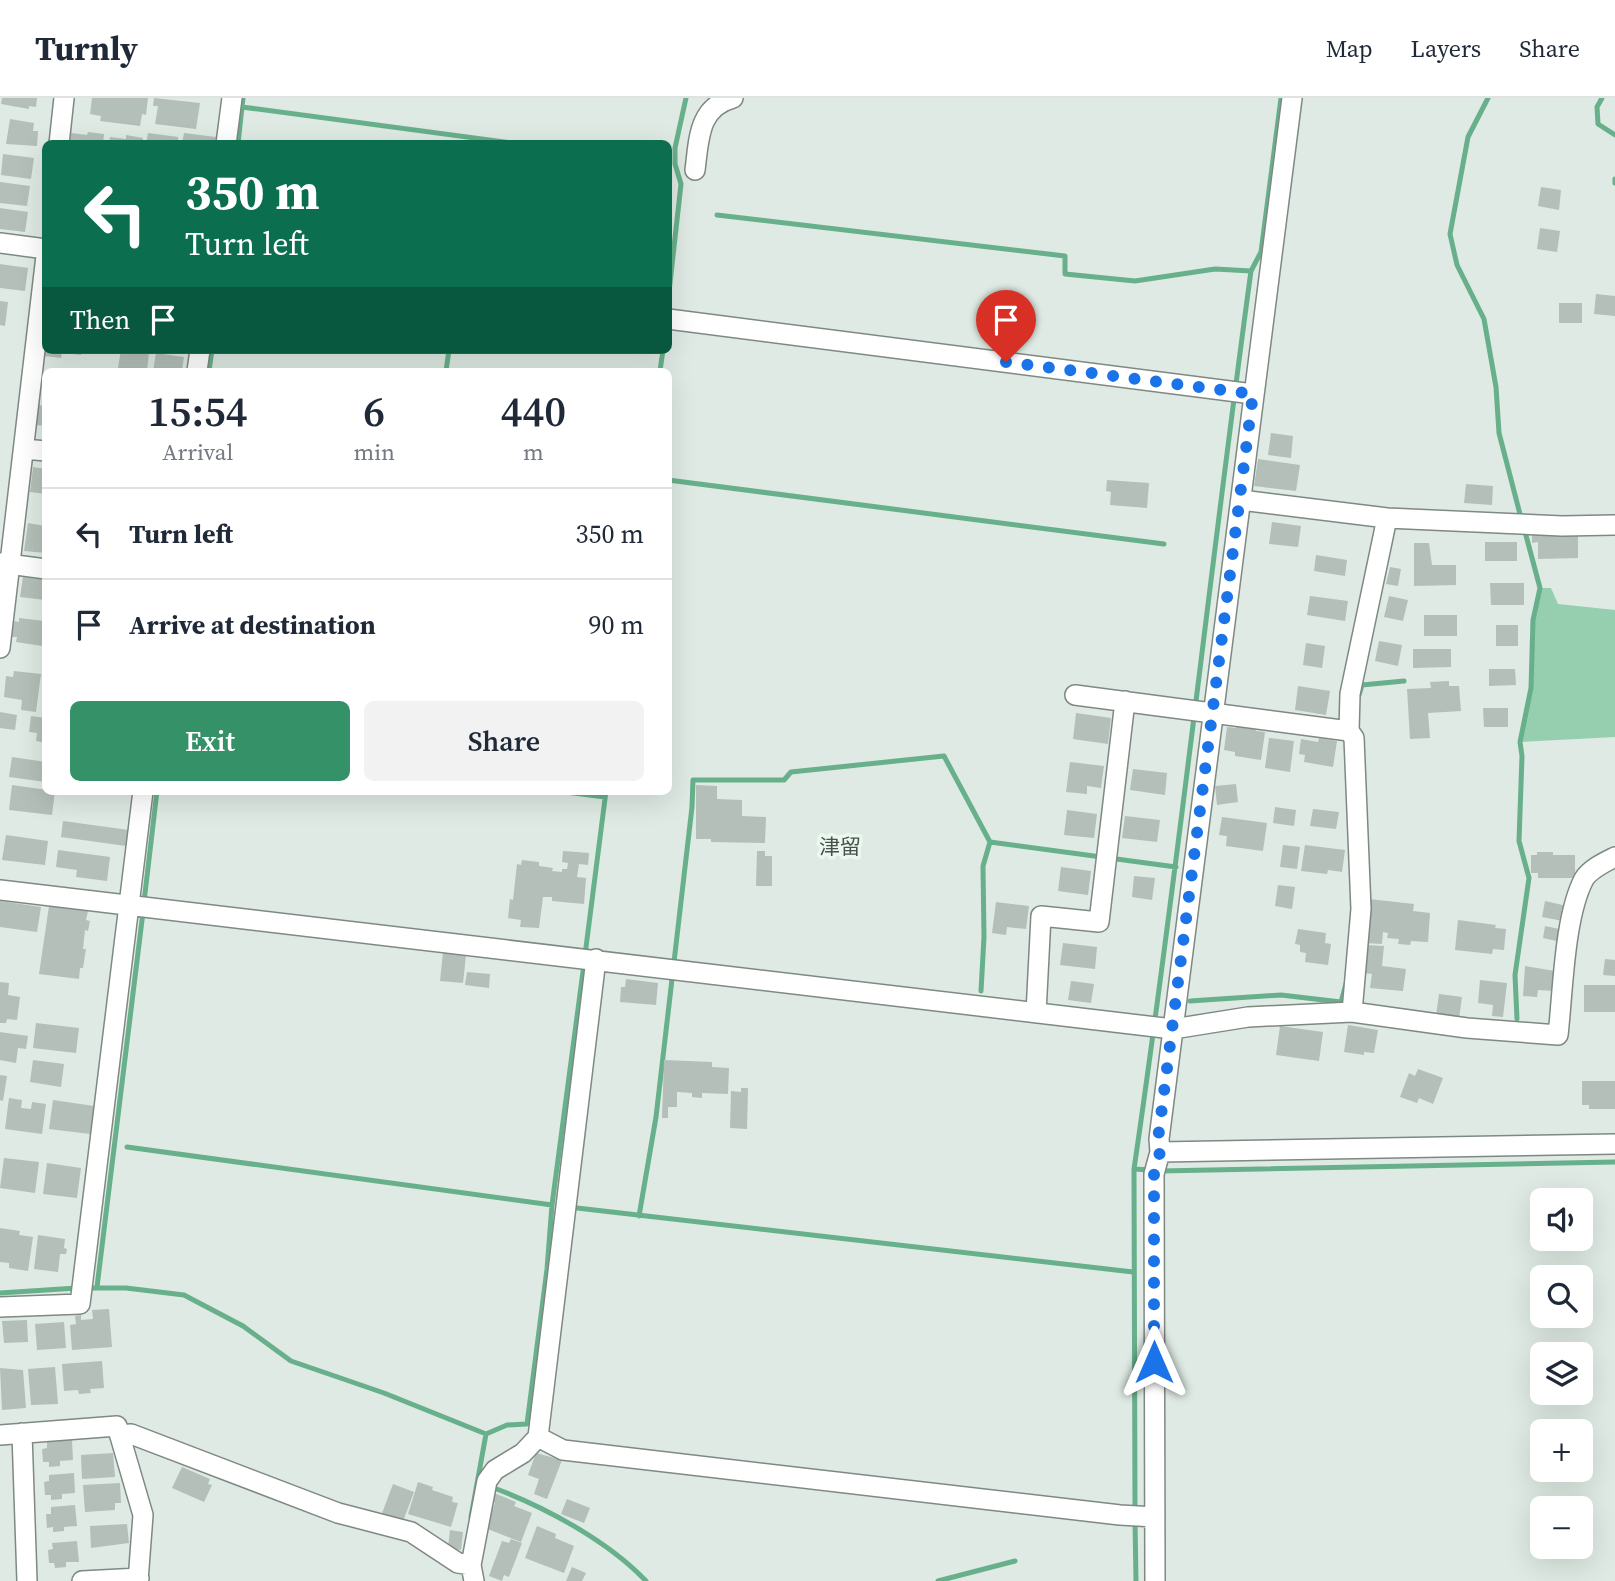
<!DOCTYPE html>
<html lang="en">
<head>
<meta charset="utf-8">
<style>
	:root { --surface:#fff; --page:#f2f2f3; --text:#1f2937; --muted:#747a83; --line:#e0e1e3; --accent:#359168 }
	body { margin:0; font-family:"Source Serif 4","Noto Sans JP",serif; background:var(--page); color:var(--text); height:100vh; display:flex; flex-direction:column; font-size:26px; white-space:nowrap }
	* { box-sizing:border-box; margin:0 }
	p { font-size:23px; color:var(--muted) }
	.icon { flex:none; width:38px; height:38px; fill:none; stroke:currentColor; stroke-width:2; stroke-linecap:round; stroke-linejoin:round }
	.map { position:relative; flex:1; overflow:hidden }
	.sheet { position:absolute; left:42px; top:270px; width:630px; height:427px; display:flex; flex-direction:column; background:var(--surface); border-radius:10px; box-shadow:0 7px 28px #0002 }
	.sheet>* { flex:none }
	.banner { position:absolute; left:42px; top:42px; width:630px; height:214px; border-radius:10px; box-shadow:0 7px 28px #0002; background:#0b6e4f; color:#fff; overflow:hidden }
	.tools { position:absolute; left:1530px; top:1090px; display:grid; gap:14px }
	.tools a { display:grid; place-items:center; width:63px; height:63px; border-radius:10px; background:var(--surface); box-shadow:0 7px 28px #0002; font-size:35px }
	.pin { position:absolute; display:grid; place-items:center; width:60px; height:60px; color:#fff; margin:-72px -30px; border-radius:50% 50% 50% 0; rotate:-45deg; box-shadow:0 0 7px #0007 }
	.pin .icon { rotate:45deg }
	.me { position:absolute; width:77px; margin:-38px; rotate:0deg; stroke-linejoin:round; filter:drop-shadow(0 0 5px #0008) }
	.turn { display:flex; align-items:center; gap:24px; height:147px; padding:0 28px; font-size:32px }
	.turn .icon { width:91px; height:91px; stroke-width:2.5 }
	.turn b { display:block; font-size:49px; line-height:60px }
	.then { display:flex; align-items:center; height:66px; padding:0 28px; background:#0003; gap:14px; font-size:26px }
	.eta { display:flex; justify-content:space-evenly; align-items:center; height:119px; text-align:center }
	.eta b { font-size:42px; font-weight:600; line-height:49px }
	.button { display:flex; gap:14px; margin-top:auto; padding:14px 28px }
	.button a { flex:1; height:80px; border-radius:10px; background:var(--accent); color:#fff; font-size:28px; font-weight:600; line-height:80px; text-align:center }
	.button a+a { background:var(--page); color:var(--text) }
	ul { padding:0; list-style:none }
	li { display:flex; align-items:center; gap:21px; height:91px; padding:0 28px; border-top:2px solid var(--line) }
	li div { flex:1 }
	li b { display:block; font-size:26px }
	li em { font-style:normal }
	header { display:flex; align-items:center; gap:42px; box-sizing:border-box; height:98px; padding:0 35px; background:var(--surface); border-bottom:2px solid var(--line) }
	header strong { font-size:33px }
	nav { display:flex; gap:38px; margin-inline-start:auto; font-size:24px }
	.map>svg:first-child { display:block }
	.green { fill:#95cfb0 }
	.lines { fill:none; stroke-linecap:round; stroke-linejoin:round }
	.stream { stroke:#67b08b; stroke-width:5 }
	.building { fill:#b3bfb8 }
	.minor-casing { stroke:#7e8982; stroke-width:22 }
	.minor { stroke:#fff; stroke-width:19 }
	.route { stroke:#1a73e8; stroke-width:12; stroke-dasharray:0 21.6 }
	.labels { text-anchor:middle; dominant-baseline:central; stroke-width:7; stroke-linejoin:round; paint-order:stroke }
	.neighbourhood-label { font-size:21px; fill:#48524c; stroke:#ebf8f0 }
</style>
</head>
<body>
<header>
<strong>Turnly</strong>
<nav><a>Map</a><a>Layers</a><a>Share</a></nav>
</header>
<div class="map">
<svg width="1615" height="1483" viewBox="0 0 1615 1483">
	<rect width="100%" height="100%" fill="#deeae3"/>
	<path class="green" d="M1540,490H1551L1558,506L1615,512V639L1520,644L1531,590L1533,522Z"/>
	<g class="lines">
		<path class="stream" d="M1488,0L1468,39L1450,136L1457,167L1484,221L1496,289L1499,335L1521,420
			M1602,0L1597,9L1598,26L1615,37
			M242,9L520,46
			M238,46L243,0
			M1615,81V85
			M717,117L1065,158V176L1135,183L1215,171L1251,173
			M668,203L681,86L675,66V50L686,0
			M209,273L212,252
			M446,273L449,252
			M660,273L663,252
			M668,382L1164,446
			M1359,597L1362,587L1404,583
			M558,693L605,699
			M144,804L157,693
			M585,857L606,693
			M981,893L984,839L983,768L990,744
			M1190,903L1281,897L1341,904L1346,886
			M1517,921L1515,877L1529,780L1519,743L1522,658L1520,644L1531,590L1533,522L1540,490L1524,430
			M127,1049L552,1107
			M1134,1071C1178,773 1210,472 1251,173L1261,154L1281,0
			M1160,1073L1615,1064
			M577,1110L1133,1174
			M639,1118L656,1019L692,709L693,682H784L791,674L944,658L990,744L1176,769
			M97,1189L143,814
			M86,1190H126L184,1197L243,1228L291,1263L384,1295L486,1336L507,1327L527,1326L547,1171L552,1107L584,866
			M0,1195L77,1190
			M494,1390C545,1409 608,1443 646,1483
			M1135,1413L1134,1071L1150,1072
			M471,1419L486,1336
			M1135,1423L1136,1483
			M938,1483L1015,1463"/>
	</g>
	<path class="building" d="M2,0H37L36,9L29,8V11L1,6Z
		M92,0H148L146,17L142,16L140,28L100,23L101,18L90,16Z
		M154,0L200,5L196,31L155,26L158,8H153Z
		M10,21L34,25L33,33H38L37,48L6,46Z
		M88,34L104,36L103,46H70L71,35L87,37Z
		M148,35L178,39V46H146Z
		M184,35L216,39L215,46H182Z
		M126,37L143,40L142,46H109L110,39L126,41Z
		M3,56L34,60L31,81L1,77Z
		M0,84L30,88L27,108L0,105Z
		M1541,89L1561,92L1559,112L1538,108Z
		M0,110L28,114L25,134L0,131Z
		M1540,130L1560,133L1557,154L1537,151Z
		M0,166L28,170L25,193L0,190Z
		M1596,196L1615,198V218L1594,216Z
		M0,203L8,204L5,228L0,227Z
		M1559,205H1582V225H1559Z
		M45,252H82L81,257L62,255L61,260L44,258Z
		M121,252L149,255L147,273H129L118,270Z
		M156,255L184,259L182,273H153Z
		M38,307L46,308V328L35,327Z
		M1271,335L1293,338L1291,360L1268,357Z
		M1258,361L1300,367L1296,393L1254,388Z
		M33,369L46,371V396L30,394Z
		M1107,382L1149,385L1147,410L1110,407L1111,394L1106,393Z
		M1466,386L1493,388L1492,407L1464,405Z
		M1272,424L1301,428L1298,449L1269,446Z
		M28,425L46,428V455L24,453Z
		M1578,435V460L1538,461V444L1532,445V436Z
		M1485,444H1517V463H1485Z
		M1414,445H1429L1432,467H1456V487L1414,488Z
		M1316,457L1347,462L1345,478L1314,473Z
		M1390,469L1401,471L1398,488L1386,486Z
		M23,479L46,482L45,502L20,499Z
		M1490,485H1524V507H1491Z
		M1310,498L1348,503L1345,523L1307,517Z
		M1389,498L1408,502L1403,523L1384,519Z
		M1424,517H1457V538H1424Z
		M19,520L45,523L42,548L16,544L17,539H11L13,523L19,524Z
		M1496,527H1518V548H1496Z
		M1379,543L1402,547L1398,568L1375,563Z
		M1306,545L1325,548L1322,570L1303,567Z
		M1413,551H1451V569L1413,570Z
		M1489,571H1515L1516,587L1489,588Z
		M14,573L41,576L36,614L21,612L22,602L4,599L6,578L13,579Z
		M1449,583V588H1459L1461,613L1428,615L1430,640L1410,641L1407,591L1431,590L1430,584Z
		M1298,588L1330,593L1326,617L1295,612Z
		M1483,610H1508V629H1484Z
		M0,614L17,617L15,632L0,630Z
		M1076,615L1111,620L1108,646L1073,641Z
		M31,618L46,620V645L36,643L37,635L29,634Z
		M1236,626L1256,628V633L1265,634L1261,662L1235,658V654L1224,652L1227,629L1236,630Z
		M1269,640L1294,643L1290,674L1265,670Z
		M1319,640L1337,643L1333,669L1304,664L1305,657L1299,656L1301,641L1318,644Z
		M12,659L46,664V684L9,679Z
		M1070,664L1104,668L1101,690L1087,688V696L1066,694Z
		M1133,671L1167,675L1165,697L1130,692Z
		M1236,686L1238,704L1217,707L1215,688Z
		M12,687L55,693L52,717L9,712Z
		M696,687L717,688V701L742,702V718L766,719L765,745L711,744V741H696Z
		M1275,709L1296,712L1294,728L1273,725Z
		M1313,711L1339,714L1336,731L1310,728Z
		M1067,712L1097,716L1094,740L1064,737Z
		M1125,718L1160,722L1157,744L1122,740Z
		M1222,719L1267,725L1263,753L1226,748L1227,738L1219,737Z
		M63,723L129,732L126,748L61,739Z
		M6,737L48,743L45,767L2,762Z
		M1283,747L1300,749L1297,771L1280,769Z
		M1305,747L1345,752L1342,774L1328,772L1327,776L1301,773Z
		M58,752L110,759L107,783L76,779L77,772L56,769Z
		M563,753L589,755L588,767L579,766L577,779L586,780L584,806L552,803V799H543L539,830L520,829L521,822L508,820L510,801L513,802L517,766L521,767L522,762L539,764V768L553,770L552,773L562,774V771H567L568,765L562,764Z
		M757,753H765V758H772V788H756Z
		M1537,754H1553V757H1575V780H1538V775H1531V757H1537Z
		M1061,769L1091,773L1088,797L1058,793Z
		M1134,778L1155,780L1152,802L1132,799Z
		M1278,787L1295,789L1292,811L1275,808Z
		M1369,801L1414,806L1413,813L1430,815L1428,844L1411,843L1410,847L1398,846L1399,841L1387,840L1388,835L1383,834L1382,846L1365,845Z
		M0,803L41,809L37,834L0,829Z
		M1545,803L1567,808L1563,823L1542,819Z
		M996,804L1029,808L1026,831L1007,829L1006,837L992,835Z
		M49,808L88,813L86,822L90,823L88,833L85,832L83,851H86L83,870H80L79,881L39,876Z
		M1458,822L1496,827L1495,830L1506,831L1504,852L1493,851L1492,856L1455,852Z
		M1545,828L1564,832L1561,844L1543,840Z
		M1298,831L1326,835L1325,845L1331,846L1328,867L1305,864L1306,855L1300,854V847L1295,846Z
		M1063,845L1097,849L1095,871L1060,867Z
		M1366,847L1384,848L1382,868L1406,871L1403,893L1370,890L1372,876L1363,875Z
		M443,854L466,857L463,885L440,883Z
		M1605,861L1615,862V878L1603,877Z
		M1525,868L1555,873L1554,893L1538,892L1537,899L1523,898Z
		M467,874L490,876L489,890L465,887Z
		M626,881L658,885L656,907L620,904L621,889H625Z
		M1480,882L1507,885L1503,919L1492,918L1493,907L1478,905Z
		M1071,883L1094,886L1091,905L1068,902Z
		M0,884L9,885L8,897L20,899L17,922L7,921L6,925H0Z
		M1584,887H1615V914H1584Z
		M1439,896L1462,899L1459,921L1436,918Z
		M36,925L79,930L76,955L33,950Z
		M1348,927L1378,932L1374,955L1364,954V957L1344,954Z
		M1280,928L1323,934L1319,963L1276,957Z
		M0,934L28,938L26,951L18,950L16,965L0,962Z
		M33,962L64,966L61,989L30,984Z
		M664,962L712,964V969L729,970L728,996L702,995V1000L692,999V995L677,994V1009H668V1020H662Z
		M1418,971L1443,980L1433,1006L1419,1000L1417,1005L1400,999L1409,975L1415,978Z
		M0,977L7,978L3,1003L0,1002Z
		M1582,983H1615V1011H1589V1007H1582Z
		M741,990H748L747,1031L730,1030L731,993L741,994Z
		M9,1000L22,1002L21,1010L31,1011L32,1004L46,1006L42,1036L5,1031Z
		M53,1002L94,1008L90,1036L49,1031Z
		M4,1060L39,1064L35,1095L0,1090Z
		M47,1065L81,1070L77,1100L43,1096Z
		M0,1130L20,1133L19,1137L33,1139L28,1173L9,1170V1165L0,1164Z
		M38,1137L65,1141L64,1150L67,1151L66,1156H60L58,1174L34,1171Z
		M109,1211L112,1249L72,1252L70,1227L76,1226L75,1218L81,1217V1222L93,1221L92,1212Z
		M27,1222L28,1244L4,1245L2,1223Z
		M64,1224L66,1250L37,1252L35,1226Z
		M102,1263L104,1290L90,1291L91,1295L79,1296L78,1292L64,1293L62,1266Z
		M55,1269L58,1306L31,1307L28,1271Z
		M0,1270L23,1272L26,1310L2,1312Z
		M72,1342L73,1362L60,1363V1368L49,1369V1364H43L42,1351L47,1350V1344Z
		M113,1355L115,1379L82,1381L81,1357Z
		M536,1355L562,1362L547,1401L534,1396L539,1381L528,1377Z
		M182,1369L210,1381L208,1386L212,1387L204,1404L172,1390Z
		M74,1375L75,1395L62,1396V1401L51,1402V1397H45L44,1384L49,1383V1377Z
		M418,1384L433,1389L432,1392L453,1399L452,1404L458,1405L451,1429L408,1416Z
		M120,1385L121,1405H115V1412L85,1414L83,1387Z
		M393,1386L414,1394L402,1426L381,1418Z
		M494,1395L516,1404L514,1408L532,1415L521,1444L485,1430L495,1405L490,1403Z
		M567,1401L590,1410L584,1425L561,1416Z
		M75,1407L77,1428L64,1429V1433L53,1434V1429L47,1430L46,1416H51V1409Z
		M127,1426L129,1445L91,1450L90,1428Z
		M537,1428L556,1436L555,1440L574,1448L564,1475L525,1460Z
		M450,1432L463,1434L461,1452L448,1450Z
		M511,1441L522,1445L509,1479L504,1477L502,1483L489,1478L502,1443L509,1445Z
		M77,1443L79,1464H66V1469L55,1470L54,1465H49L48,1452L53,1451L52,1445Z
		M572,1469L586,1475L582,1483H566Z"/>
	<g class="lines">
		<g class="minor-casing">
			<path id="minor" d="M59,46L64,0
				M226,46L232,0
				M695,72C699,42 698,9 733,0
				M0,145L46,151
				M668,221L1253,296
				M197,273L200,252
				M24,351L46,353
				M1241,402L1387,420L1562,428L1615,427
				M0,465L46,471
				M0,550L46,158
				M1075,597L1349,633
				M0,792L1173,931L1248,919L1352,914L1467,930L1558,937C1563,894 1564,819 1584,781C1590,771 1605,764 1615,759
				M1352,914L1361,811L1354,640L1349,633L1350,596L1387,420
				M1036,915L1041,818L1099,824L1125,603
				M1160,1054L1615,1046
				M0,1209L80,1206L143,693
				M22,1335L27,1483
				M0,1337L117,1328L143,1417L138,1483
				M120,1337L131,1336L338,1415L411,1434L458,1465L471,1467
				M538,1339L563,1352L1120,1417L1155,1419
				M82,1483L139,1480
				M474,1483L471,1467L487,1383L495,1372L523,1355L538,1339L596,861
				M1155,1483L1154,1076L1160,1054L1159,1041L1292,0"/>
		</g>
		<use href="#minor" class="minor"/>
	</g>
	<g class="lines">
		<path class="route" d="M1006,264L1253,296L1158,1041L1160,1054L1154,1076V1264"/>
	</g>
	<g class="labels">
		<g class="neighbourhood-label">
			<text x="840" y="748">津留</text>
		</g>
	</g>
</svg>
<div class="tools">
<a><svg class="icon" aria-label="sound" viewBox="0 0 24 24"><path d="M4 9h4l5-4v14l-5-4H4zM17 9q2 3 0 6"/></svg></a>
<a><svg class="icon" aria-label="search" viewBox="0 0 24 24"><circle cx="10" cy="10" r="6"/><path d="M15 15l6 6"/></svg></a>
<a><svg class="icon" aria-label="layers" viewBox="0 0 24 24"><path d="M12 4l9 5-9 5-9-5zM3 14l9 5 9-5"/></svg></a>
<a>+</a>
<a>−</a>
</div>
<div class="pin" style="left:1006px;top:264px;background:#d93025"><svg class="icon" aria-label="arrive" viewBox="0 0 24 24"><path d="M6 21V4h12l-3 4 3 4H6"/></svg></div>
<svg class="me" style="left:1154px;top:1264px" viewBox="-20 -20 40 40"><path d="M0-17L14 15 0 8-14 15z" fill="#1a73e8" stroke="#fff" stroke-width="4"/></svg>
<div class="banner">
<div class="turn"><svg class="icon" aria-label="left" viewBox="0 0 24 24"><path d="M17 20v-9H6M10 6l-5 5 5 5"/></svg><div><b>350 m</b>Turn left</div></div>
<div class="then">Then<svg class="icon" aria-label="arrive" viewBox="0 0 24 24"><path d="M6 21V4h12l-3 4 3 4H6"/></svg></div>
</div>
<section class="sheet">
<div class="eta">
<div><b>15:54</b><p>Arrival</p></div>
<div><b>6</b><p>min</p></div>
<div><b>440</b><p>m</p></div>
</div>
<ul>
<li><svg class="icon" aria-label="left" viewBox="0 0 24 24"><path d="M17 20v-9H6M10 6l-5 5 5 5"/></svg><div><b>Turn left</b></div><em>350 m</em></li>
<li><svg class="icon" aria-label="arrive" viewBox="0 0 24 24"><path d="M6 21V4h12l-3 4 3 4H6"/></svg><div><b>Arrive at destination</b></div><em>90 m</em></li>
</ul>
<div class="button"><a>Exit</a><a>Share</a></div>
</section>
</div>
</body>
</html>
